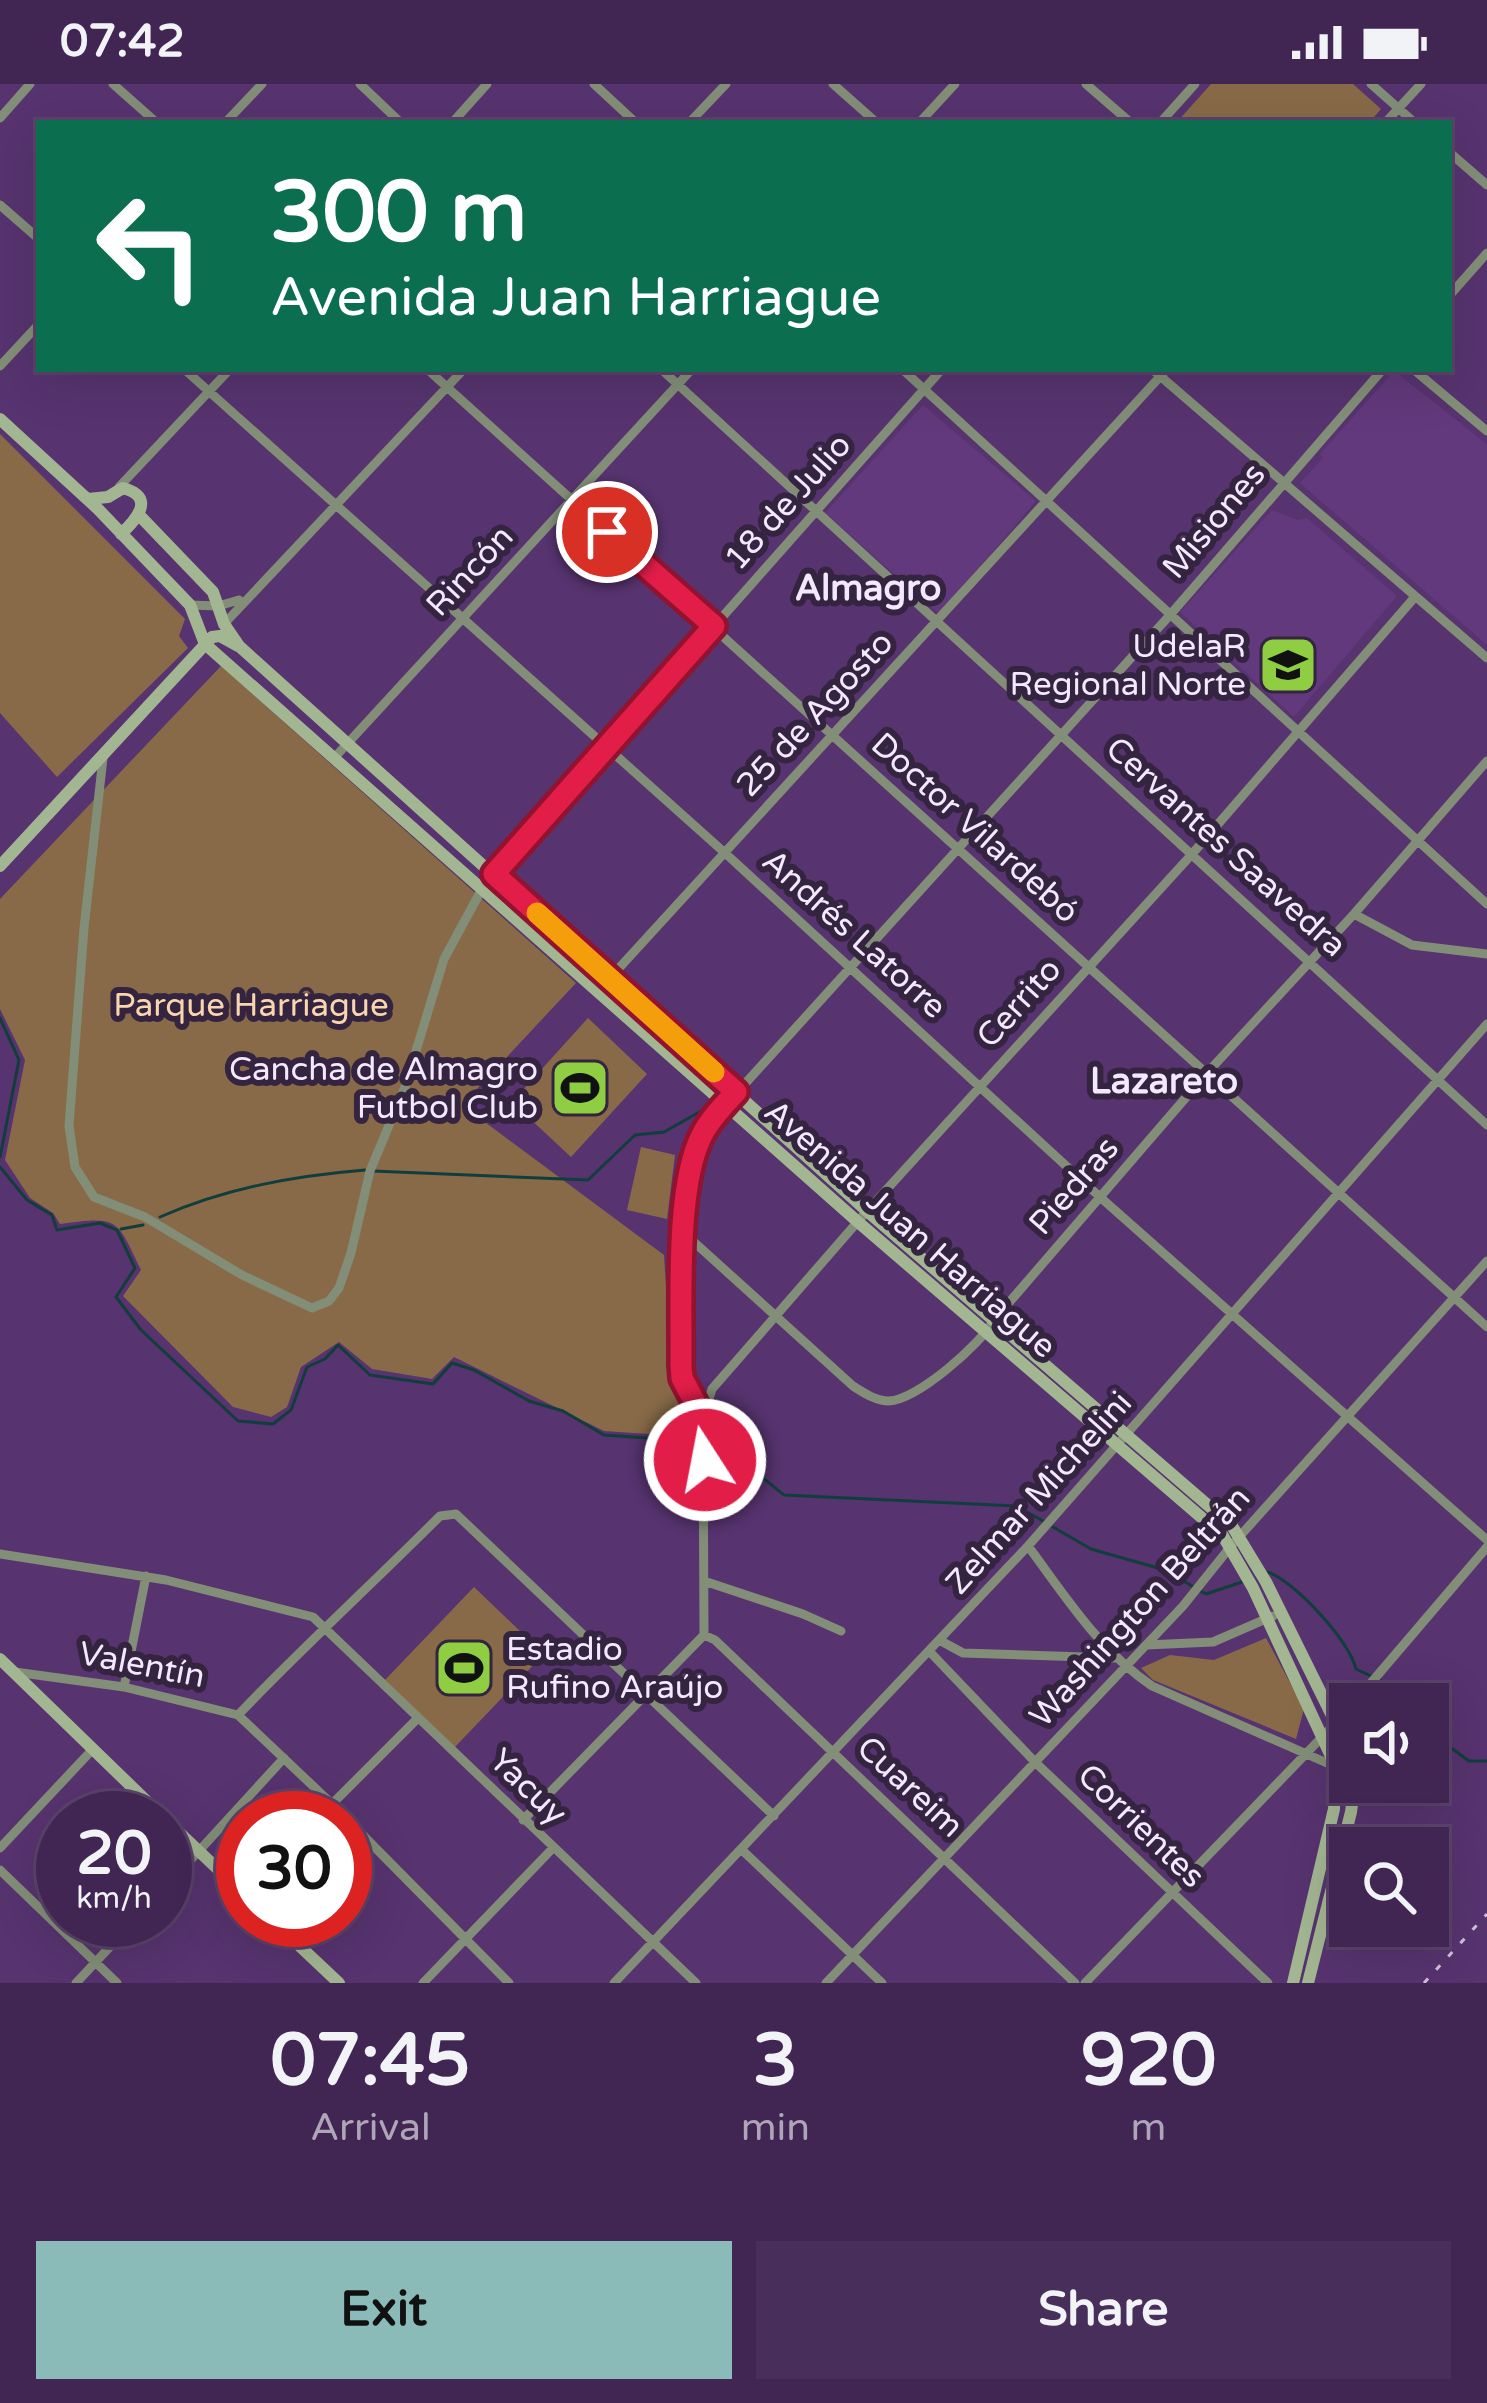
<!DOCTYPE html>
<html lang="en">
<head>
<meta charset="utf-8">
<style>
	:root { --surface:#412653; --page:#482e5a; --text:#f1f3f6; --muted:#aea5b8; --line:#5a436a; --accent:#8bbbb9 }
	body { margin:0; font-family:"Varela Round",sans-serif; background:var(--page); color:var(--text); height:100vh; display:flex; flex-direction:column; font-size:45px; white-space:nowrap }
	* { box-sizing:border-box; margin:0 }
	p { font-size:39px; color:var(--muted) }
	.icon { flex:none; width:66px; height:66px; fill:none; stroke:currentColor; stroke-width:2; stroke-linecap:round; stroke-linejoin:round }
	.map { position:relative; height:1899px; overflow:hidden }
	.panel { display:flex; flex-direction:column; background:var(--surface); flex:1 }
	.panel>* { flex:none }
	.banner { position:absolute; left:36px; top:36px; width:1416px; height:252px; border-radius:0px; box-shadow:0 12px 48px #0002,0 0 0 3px var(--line); background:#0b6e4f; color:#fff; overflow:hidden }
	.controls { position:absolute; left:1329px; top:1599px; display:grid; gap:24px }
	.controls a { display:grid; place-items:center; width:120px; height:120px; border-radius:0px; background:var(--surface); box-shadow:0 12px 48px #0002,0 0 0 3px var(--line); font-size:60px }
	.speed { position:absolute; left:36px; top:1707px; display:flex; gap:24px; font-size:60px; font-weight:700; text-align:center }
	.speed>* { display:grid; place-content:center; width:156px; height:156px; border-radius:50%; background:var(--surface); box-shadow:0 12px 48px #0002,0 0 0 3px var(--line); line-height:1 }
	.speed small { font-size:30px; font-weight:400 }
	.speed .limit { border:18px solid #d22; background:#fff; color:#111 }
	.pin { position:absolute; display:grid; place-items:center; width:102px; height:102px; color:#fff; margin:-51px; border:6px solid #fff; border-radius:50%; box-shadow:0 3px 12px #0007 }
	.me { position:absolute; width:132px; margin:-66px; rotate:349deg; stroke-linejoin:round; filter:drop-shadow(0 0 9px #0008) }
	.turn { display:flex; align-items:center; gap:42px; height:252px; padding:0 36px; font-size:54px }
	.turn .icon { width:156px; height:156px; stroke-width:2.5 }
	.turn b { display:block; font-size:84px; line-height:102px }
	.eta { display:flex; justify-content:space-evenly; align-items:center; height:204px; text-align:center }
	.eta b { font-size:72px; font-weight:800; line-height:84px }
	.button { display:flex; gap:24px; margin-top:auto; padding:24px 36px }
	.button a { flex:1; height:138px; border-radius:0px; background:var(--accent); color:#111; font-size:48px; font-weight:800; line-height:138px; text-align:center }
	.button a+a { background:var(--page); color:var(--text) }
	.status { display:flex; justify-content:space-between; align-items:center; height:84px; padding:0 60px; background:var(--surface); direction:ltr }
	.status svg { height:33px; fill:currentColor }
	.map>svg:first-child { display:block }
	.built { fill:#62397c }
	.green { fill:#886a48 }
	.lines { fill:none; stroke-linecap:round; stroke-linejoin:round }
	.stream { stroke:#113e3c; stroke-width:3 }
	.street { stroke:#828e77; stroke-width:9 }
	.secondary { stroke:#a3b692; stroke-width:12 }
	.rail { stroke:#d1c0de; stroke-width:3; stroke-dasharray:6 12; stroke-linecap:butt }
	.route-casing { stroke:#92132f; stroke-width:30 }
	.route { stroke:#e11d48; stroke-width:21 }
	.slow { stroke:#f59e0b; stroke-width:21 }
	.labels { text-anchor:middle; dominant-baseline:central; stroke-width:12; stroke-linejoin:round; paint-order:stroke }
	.street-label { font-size:33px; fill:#f4e8fe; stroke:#342440 }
	.poi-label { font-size:33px; fill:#f4e8fe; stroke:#342440; text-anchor:end }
	.park-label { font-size:33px; fill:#f9d6ad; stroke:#342440 }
	.neighbourhood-label { font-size:36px; font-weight:bold; fill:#f4e8fe; stroke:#342440 }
</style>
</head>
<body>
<div class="status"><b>07:42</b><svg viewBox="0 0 49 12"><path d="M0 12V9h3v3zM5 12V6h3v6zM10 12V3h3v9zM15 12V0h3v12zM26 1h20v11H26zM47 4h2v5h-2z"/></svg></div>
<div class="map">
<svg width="1487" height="1899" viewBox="0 0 1487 1899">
	<rect width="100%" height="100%" fill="#57336f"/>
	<path class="built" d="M1394,287L1487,360V561L1300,399L1323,374L1320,370Z
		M923,321L1036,417L939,530L825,429Z
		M1272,426L1298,436L1307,434L1397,512L1294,633L1180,528Z"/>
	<path class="green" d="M1211,0H1353L1381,25L1369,39H1176Z
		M0,350L185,535L179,552L188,564L57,693L0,629Z
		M221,582L576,899L462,1021L664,1171L672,1300L692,1353L604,1347L454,1273L432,1295L372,1285L339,1258L301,1283L287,1323L271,1333L233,1323L123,1212L141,1186C116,1134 119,1132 60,1140L53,1129L30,1114L5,1076L25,976L0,925V815Z
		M588,934L647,990L571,1073L512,1018Z
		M641,1063L675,1071L667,1135L627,1126Z
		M474,1503L544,1570L454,1664L384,1597Z
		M1266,1554L1304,1625L1296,1655L1153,1596L1141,1584L1170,1571L1214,1576Z"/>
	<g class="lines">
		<path class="stream" d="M0,934L19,976L0,1073
			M0,1083L27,1116L52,1131L57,1146L100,1139L117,1146L135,1184L116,1213L141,1246L238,1337L273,1340L291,1326L307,1283L325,1275L338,1261L370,1291L433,1300L452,1279L474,1286L529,1317L563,1327L604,1351L720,1359L784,1411L1016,1422L1045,1438
			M373,1087L588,1096L635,1051L664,1048L710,1022
			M160,1133C226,1104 293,1092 365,1086
			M121,1145L143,1141
			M1053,1443L1091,1465L1165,1486L1192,1502
			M1268,1488C1294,1497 1350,1557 1356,1585L1371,1592
			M1200,1507L1206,1510L1242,1498
			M1380,1596L1404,1620
			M1428,1647L1469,1677H1487"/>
		<path class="street" d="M113,0L157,39
			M360,0L401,39
			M594,0L636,39
			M833,0L877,39
			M1086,0L1131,39
			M1371,0L1415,39
			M0,34L30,0
			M225,39L262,0
			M452,39L487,0
			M689,39L726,0
			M919,39L955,0
			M1160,39L1195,0
			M1385,39L1421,0
			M1449,68L1487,101
			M0,121L39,155
			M1449,212L1487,169
			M0,282L39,240
			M184,285L725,769L1100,1113L1487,1456
			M427,285L1487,1243
			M661,285L1487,1041
			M902,285L1487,820
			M1152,285L1487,574
			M1413,285L1487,347
			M119,403L230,285
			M190,521L218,522L239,516
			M224,540L464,285
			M336,672L692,285
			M103,674L84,844L69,1042L75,1083L94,1113L145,1133L242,1191L312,1224L329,1217L339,1204L351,1169L370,1087L405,1003L444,875L483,803L942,285
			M1354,830L1412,861L1487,870
			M599,906L1167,285
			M684,1149L853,1302C864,1309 876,1317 889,1317C917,1316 981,1260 994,1236L1207,989L1354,830L1487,677
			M703,1334L682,1294L684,1149L691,1080L713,1035L1170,531L1383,285
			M1028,1462C1066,1513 1099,1566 1152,1602L1336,1683
			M0,1470L166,1496L313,1533L696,1899
			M704,1497L803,1530L841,1547
			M704,1551L715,1556L1075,1899
			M941,1557L963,1569L1116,1574
			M1146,1561L1213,1558L1273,1532
			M930,1568L1036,1679L1268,1899
			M15,1588L124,1603L238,1631L332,1720L509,1899
			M124,1603L146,1492
			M1353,1620L1487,1463
			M238,1631C303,1563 373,1499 440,1432L456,1430L774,1732
			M332,1720L417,1635
			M523,1736L704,1551L703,1334L712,1305L867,1127L1193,769L1414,514
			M0,1764L92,1666
			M742,1766L882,1899
			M0,1786L117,1899
			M165,1804L284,1674
			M76,1899L135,1836
			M423,1899L553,1764
			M614,1899L1028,1462L1487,940
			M826,1899L1183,1522L1231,1462L1487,1177
			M1085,1899L1350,1624"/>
		<path class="secondary" d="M0,335L98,425L190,521L205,560L858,1138L1223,1452L1253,1504L1336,1683L1334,1725L1293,1899
			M88,415L108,413L123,404C156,413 137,435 121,450
			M140,432L213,508L224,540L239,562L867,1127L1232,1442L1266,1498L1350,1668
			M0,782L212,553L220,552L238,562
			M0,1575L164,1734
			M165,1735L243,1809
			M272,1836L339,1899
			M1308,1899L1351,1728L1355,1698"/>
		<path class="rail" d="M1424,1899L1487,1830"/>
	</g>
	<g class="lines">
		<g class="route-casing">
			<path id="route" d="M607,448L714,542L494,790L736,1008C724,1021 710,1035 702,1051C675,1103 682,1221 681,1281L682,1294L703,1334L705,1376"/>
		</g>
		<use href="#route" class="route"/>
		<path class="slow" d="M537,829L714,988"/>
	</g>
	<defs>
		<g id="university-square" transform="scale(3)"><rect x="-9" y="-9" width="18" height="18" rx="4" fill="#8fcd42" stroke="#342440"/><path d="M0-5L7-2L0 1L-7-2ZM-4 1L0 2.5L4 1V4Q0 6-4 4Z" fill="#111"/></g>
		<g id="stadium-square" transform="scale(3)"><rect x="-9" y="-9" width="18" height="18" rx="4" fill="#8fcd42" stroke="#342440"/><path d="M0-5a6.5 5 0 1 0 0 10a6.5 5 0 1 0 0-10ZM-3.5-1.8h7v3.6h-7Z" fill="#111"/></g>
	</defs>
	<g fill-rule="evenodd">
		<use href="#university-square" x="1288" y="581"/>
		<use href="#stadium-square" x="580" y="1004"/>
		<use href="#stadium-square" x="464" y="1584"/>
	</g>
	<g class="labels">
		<g class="street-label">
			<text transform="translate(788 418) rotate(-48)">18 de Julio</text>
			<text transform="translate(1214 437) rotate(-50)">Misiones</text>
			<text transform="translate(470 487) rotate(-47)">Rincón</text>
			<text transform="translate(815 630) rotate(-47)">25 de Agosto</text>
			<text transform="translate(975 744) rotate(42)">Doctor Vilardebó</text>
			<text transform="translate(1226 763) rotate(42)">Cervantes Saavedra</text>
			<text transform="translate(854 850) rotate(42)">Andrés Latorre</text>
			<text transform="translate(1019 919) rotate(-48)">Cerrito</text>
			<text transform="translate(1074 1102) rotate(-49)">Piedras</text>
			<text transform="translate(910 1145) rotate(41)">Avenida Juan Harriague</text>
			<text transform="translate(1039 1409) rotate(-48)">Zelmar Michelini</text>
			<text transform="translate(1140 1523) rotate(-48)">Washington Beltrán</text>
			<text transform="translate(142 1581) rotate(11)">Valentín</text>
			<text transform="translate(528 1703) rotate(44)">Yacuy</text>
			<text transform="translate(910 1703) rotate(43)">Cuareim</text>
			<text transform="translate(1141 1742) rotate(44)">Corrientes</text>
		</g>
		<g class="poi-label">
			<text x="1246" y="562">UdelaR<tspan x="1246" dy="38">Regional Norte</tspan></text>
			<text x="538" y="985">Cancha de Almagro<tspan x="538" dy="38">Futbol Club</tspan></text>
			<text x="506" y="1565" text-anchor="start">Estadio<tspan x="506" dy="38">Rufino Araújo</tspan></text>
		</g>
		<g class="park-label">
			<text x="251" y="921">Parque Harriague</text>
		</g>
		<g class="neighbourhood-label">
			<text x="868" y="504">Almagro</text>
			<text x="1164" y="997">Lazareto</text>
		</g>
	</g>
</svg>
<div class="controls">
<a><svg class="icon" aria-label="sound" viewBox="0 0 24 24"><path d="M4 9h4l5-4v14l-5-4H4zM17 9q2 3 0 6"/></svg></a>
<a><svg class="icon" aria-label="search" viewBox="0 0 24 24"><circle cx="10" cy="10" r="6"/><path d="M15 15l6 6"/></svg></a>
</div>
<div class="speed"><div>20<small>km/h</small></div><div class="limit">30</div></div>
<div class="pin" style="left:607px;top:448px;background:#d93025"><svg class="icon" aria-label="arrive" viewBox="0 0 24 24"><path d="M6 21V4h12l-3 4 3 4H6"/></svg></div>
<svg class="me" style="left:705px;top:1376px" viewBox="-20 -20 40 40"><circle r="17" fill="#e11d48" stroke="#fff" stroke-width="3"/><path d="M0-11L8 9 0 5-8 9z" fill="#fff"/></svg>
<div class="banner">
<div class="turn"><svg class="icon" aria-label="left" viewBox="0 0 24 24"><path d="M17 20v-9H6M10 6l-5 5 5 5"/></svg><div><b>300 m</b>Avenida Juan Harriague</div></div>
</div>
</div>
<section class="panel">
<div class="eta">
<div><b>07:45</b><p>Arrival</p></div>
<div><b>3</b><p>min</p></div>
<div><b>920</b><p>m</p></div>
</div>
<div class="button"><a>Exit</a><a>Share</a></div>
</section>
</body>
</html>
